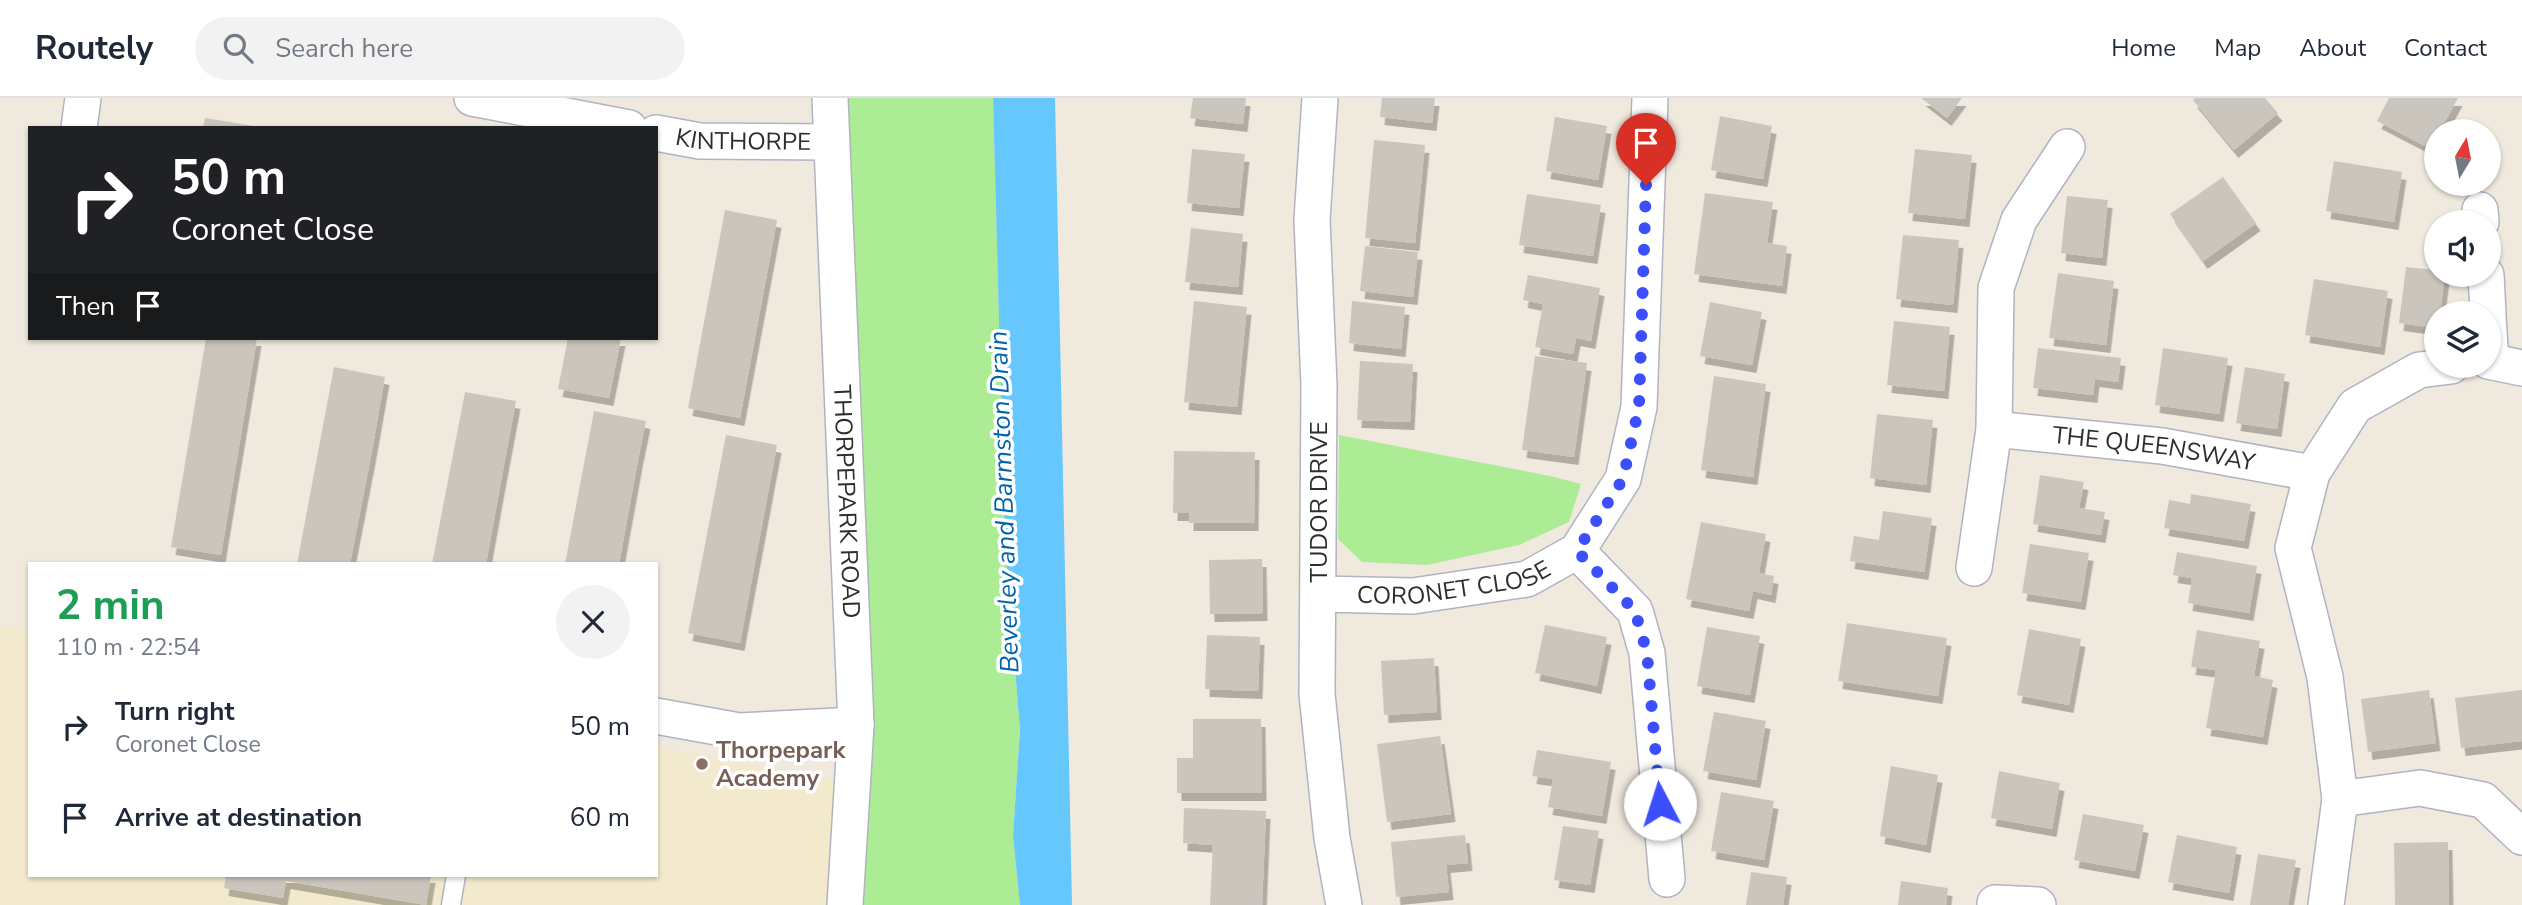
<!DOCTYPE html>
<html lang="en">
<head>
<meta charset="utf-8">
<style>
	:root { --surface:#fff; --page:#f2f2f3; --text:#1f2937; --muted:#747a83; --line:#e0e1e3 }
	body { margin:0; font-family:"Nunito Sans",sans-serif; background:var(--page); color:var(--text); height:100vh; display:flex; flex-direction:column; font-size:26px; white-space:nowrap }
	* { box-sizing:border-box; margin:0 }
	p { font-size:23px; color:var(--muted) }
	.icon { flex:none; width:38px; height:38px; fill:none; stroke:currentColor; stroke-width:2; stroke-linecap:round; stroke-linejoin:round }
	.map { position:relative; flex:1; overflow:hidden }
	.details { position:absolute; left:28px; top:464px; width:630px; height:315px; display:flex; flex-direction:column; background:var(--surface); border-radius:0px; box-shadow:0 2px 5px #0004 }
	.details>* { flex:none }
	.guide { position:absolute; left:28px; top:28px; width:630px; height:214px; border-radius:0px; box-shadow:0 2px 5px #0004; background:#202124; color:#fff; overflow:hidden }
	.needle { width:46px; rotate:10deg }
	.tools { position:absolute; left:2424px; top:21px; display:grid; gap:14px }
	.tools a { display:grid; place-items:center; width:77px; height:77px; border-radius:50%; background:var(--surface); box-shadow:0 2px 5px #0004; font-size:35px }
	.pin { position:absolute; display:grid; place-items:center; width:60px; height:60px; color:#fff; margin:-72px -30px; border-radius:50% 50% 50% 0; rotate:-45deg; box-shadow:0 0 7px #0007 }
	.pin .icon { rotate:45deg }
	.me { position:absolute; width:77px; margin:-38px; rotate:355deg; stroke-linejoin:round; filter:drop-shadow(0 0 5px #0008) }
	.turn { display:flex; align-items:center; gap:24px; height:147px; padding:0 28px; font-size:32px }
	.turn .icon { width:91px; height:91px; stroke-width:2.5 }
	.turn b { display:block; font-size:49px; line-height:60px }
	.then { display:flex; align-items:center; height:66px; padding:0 28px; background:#0003; gap:14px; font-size:26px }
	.round { display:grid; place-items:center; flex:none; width:74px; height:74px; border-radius:37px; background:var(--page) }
	.headline { display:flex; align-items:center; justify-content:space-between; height:119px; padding:0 28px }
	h1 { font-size:42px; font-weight:700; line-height:52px; color:#1e9e55 }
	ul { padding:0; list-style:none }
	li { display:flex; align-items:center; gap:21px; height:91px; padding:0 28px }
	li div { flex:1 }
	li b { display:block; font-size:26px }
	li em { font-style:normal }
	header { display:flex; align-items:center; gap:42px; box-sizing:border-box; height:98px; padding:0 35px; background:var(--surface); border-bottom:2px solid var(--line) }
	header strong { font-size:33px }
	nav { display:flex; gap:38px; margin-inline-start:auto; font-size:24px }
	.search { width:490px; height:63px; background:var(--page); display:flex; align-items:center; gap:18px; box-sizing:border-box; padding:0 24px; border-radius:38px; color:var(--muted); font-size:26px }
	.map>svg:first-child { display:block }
	.education { fill:#f3e9cc }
	.green { fill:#abec95 }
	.water { fill:#66c7fc }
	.building { fill:#cbc6bd; filter:url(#shadow) }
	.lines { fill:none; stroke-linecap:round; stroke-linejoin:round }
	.lane-casing { stroke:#b2b3c2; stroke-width:21 }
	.street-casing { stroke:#b2b3c2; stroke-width:38 }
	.lane { stroke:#fff; stroke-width:18 }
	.street { stroke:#fff; stroke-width:35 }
	.route { stroke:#3b4fff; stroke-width:12; stroke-dasharray:0 21.6 }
	.education-dot { fill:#8d6e63; stroke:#fff; stroke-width:2.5 }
	.labels { text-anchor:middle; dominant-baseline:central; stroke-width:7; stroke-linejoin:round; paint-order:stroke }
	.street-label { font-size:24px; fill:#2d2d2d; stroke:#fff }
	.education-label { font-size:24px; font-weight:bold; fill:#785e54; stroke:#fff; text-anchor:start }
	.water-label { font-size:26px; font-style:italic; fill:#0063ad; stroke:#fff }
</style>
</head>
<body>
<header>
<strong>Routely</strong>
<div class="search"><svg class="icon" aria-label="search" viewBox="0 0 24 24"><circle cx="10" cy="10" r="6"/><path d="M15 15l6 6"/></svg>Search here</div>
<nav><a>Home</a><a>Map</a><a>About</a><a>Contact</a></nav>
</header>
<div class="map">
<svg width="2522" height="807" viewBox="0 0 2522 807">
	<defs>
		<filter id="shadow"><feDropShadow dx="4.5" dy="8" stdDeviation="0" flood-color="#0004"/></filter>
	</defs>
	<rect width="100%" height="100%" fill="#f0e9de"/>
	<path class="education" d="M0,527L30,533V777H656V649L839,683L826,807H0Z"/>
	<path class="green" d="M833,0H993L1005,445L1020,632L1013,738L1020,807H826L839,683Z
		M1339,337L1550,378L1581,386L1569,424L1519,447L1427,467L1362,464L1338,441Z"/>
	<path class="water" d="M993,0H1055L1072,807H1020L1013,738L1020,632L1005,445Z"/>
	<path class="building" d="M1193,0H1246L1243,26L1190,20Z
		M1382,0H1435L1432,25L1380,19Z
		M1921,0H1962L1947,20Z
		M2195,0H2265L2278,15L2234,52L2193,2Z
		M2389,0H2458L2440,33H2436V41L2431,51L2377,23Z
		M1720,18L1772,28L1763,81L1711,72Z
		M1555,19L1607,28L1598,82L1546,73Z
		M205,20L254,28V30H203Z
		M1374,42L1425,47L1415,145L1365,140Z
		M1192,51L1245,56L1239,110L1187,105Z
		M1915,51L1972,57L1965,121L1908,115Z
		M2334,63L2402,74L2394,124L2326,113Z
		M2223,79L2256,125L2203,163L2170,116Z
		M1705,95L1773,104L1767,145L1787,148L1782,188L1694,176Z
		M1527,96L1601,107L1593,158L1519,147Z
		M2067,98L2108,102L2102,160L2061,155Z
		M725,112L777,122L740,320L688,310Z
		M1191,130L1243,136L1238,189L1185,184Z
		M1903,137L1959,142L1953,207L1896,201Z
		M1365,148L1418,154L1413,199L1360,193Z
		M2406,169L2436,172V177H2445L2440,215H2436V230L2399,225Z
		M2058,175L2114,183L2106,247L2049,240Z
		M1528,177L1600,190L1591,243L1576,240L1573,256L1535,249L1543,206L1523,202Z
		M2314,181L2388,193L2380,249L2305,237Z
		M1194,203L1247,209L1237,309L1184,304Z
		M1352,203L1405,209L1401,251L1349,245Z
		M1710,204L1762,214L1752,267L1700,258Z
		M1894,223L1950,229L1944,293L1887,287Z
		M206,240H257L221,457L171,449Z
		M568,240H621L609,300L558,291Z
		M2038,250L2121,260L2118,284L2095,281L2093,297L2033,290Z
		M2163,250L2228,260L2219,316L2155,307Z
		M1535,258L1587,265L1574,359L1522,352Z
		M1360,263L1413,266L1410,324L1357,322Z
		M334,269L385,279L371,358L350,466H297Z
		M2245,269L2285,276L2277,331L2236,325Z
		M1714,278L1766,286L1753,379L1701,372Z
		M465,294L516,303L501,383L486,466H432Z
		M594,313L646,323L638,362L619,466H565Z
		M1877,316L1933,322L1926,387L1870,380Z
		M726,337L777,347L740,545L688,535Z
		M1174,353L1255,354L1254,425H1189V415H1173Z
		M2040,377L2084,384L2079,410L2105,414L2101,437L2033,426Z
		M2191,396L2251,406L2244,443L2164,430L2169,402L2190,406Z
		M1883,413L1932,420L1924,474L1850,463L1854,438L1879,442Z
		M1701,424L1766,436L1759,475L1774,478L1771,497L1753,493L1749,513L1686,501Z
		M2030,446L2089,455L2081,504L2022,495Z
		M2177,454L2257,468L2249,515L2188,505L2192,480L2173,477Z
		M1262,461L1263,515L1210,516L1209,462Z
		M1847,525L1947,540L1938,598L1838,583Z
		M1545,527L1607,539L1597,588L1535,575Z
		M1707,529L1760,538L1750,597L1697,588Z
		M2029,531L2081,541L2069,607L2017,597Z
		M2197,532L2260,543L2254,578L2273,582L2263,639L2206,630L2216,572L2191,569Z
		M1207,537L1260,539L1258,593L1205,591Z
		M1434,560L1437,614L1384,617L1381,563Z
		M2429,592L2436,645L2368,654L2361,601Z
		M2522,592V643L2461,650L2455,600Z
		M1714,614L1766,623L1756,682L1703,673Z
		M1193,621H1261L1262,695H1177V660H1193Z
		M1440,638L1451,716L1387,724L1377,646Z
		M1537,652L1611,664L1602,718L1548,709L1553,681L1532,678Z
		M1891,668L1938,677L1926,747L1880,738Z
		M1999,673L2060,685L2052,731L1991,720Z
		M1721,694L1774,703L1764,762L1711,753Z
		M1184,710L1266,713L1262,807H1210L1213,747L1183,745Z
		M2083,716L2144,727L2135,773L2074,762Z
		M1563,728L1599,733L1590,787L1554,782Z
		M1465,737L1468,765L1446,767L1449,794L1396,799L1391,744Z
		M2177,737L2237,749L2229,795L2168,784Z
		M2448,744L2449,807H2395L2394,745Z
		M2258,756L2296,762L2288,807H2250Z
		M1751,774L1787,779L1783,807H1746Z
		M226,777H431L426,807L286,783L283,800L224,790Z
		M1901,783L1948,790L1946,807H1898Z"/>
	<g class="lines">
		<g class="lane-casing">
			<path id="lane" d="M451,807L456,777"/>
		</g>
		<g class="street-casing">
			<g id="street">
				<path d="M472,0L629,30"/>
				<path id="s1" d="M830,0L856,627L845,807"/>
				<path d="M1320,0L1312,122L1319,287L1317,596L1332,740L1344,807"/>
				<path d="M79,30L83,0"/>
				<path id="s2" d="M656,35L700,43L831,44"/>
				<path d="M2480,112L2481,124"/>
				<path d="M2486,177L2488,215"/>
				<path d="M2488,219L2491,263"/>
				<path d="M2488,263L2522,270"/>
				<path id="s3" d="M1994,331L2162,348L2312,375"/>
				<path d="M1577,453L1635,513L1647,555L1667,781"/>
				<path d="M1974,470L1994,331L1996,190L2019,122L2067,49"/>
				<path id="s4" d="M1319,496L1413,498L1527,481L1577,453L1623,381L1639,309L1650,0"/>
				<path d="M656,618L739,633L856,627"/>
				<path d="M2340,701L2420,690L2483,702L2522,739"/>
				<path d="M1995,805L2038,807"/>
				<path d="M2326,807L2340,701L2325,579L2293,450L2312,375L2355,308L2419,272L2451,268"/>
			</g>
		</g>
		<use href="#lane" class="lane"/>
		<use href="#street" class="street"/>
	</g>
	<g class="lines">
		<path class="route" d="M1646,87L1639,309L1623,381L1577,453L1635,513L1647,555L1660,706"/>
	</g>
	<circle class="education-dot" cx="702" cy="666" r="7"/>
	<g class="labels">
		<g class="street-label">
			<text stroke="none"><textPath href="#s2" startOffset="88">KINTHORPE</textPath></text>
			<text stroke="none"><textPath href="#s3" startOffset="161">THE QUEENSWAY</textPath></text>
			<text stroke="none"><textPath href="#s1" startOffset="404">THORPEPARK ROAD</textPath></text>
			<text transform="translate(1319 404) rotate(-90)">TUDOR DRIVE</text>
			<text stroke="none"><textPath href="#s4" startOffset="136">CORONET CLOSE</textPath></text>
		</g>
		<g class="education-label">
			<text x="716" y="652">Thorpepark<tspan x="716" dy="28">Academy</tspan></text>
		</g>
		<g class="water-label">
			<text transform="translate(1004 404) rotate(-92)">Beverley and Barmston Drain</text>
		</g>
	</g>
</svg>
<div class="tools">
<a><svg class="needle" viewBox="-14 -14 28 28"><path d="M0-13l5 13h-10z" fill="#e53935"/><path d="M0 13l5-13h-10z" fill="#747a83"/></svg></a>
<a><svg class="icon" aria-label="sound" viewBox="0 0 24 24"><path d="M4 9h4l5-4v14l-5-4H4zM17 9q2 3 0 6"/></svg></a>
<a><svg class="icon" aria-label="layers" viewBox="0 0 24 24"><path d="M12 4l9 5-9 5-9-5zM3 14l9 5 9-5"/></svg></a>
</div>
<div class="pin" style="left:1646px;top:87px;background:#d93025"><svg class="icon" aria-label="arrive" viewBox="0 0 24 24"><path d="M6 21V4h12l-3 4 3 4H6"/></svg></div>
<svg class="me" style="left:1660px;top:706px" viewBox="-20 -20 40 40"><circle r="19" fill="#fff"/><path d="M0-13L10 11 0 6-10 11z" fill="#3b4fff"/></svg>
<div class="guide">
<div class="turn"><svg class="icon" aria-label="right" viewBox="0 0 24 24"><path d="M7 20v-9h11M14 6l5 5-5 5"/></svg><div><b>50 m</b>Coronet Close</div></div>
<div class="then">Then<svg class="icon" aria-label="arrive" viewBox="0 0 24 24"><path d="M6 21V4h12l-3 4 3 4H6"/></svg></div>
</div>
<section class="details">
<div class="headline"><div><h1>2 min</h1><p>110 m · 22:54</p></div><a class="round"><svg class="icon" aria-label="close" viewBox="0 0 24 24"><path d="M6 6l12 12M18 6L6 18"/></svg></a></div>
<ul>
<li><svg class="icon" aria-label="right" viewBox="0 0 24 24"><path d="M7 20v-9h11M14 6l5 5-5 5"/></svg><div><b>Turn right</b><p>Coronet Close</p></div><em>50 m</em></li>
<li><svg class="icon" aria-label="arrive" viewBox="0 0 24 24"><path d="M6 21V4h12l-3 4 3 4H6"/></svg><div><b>Arrive at destination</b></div><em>60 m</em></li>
</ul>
</section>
</div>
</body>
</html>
